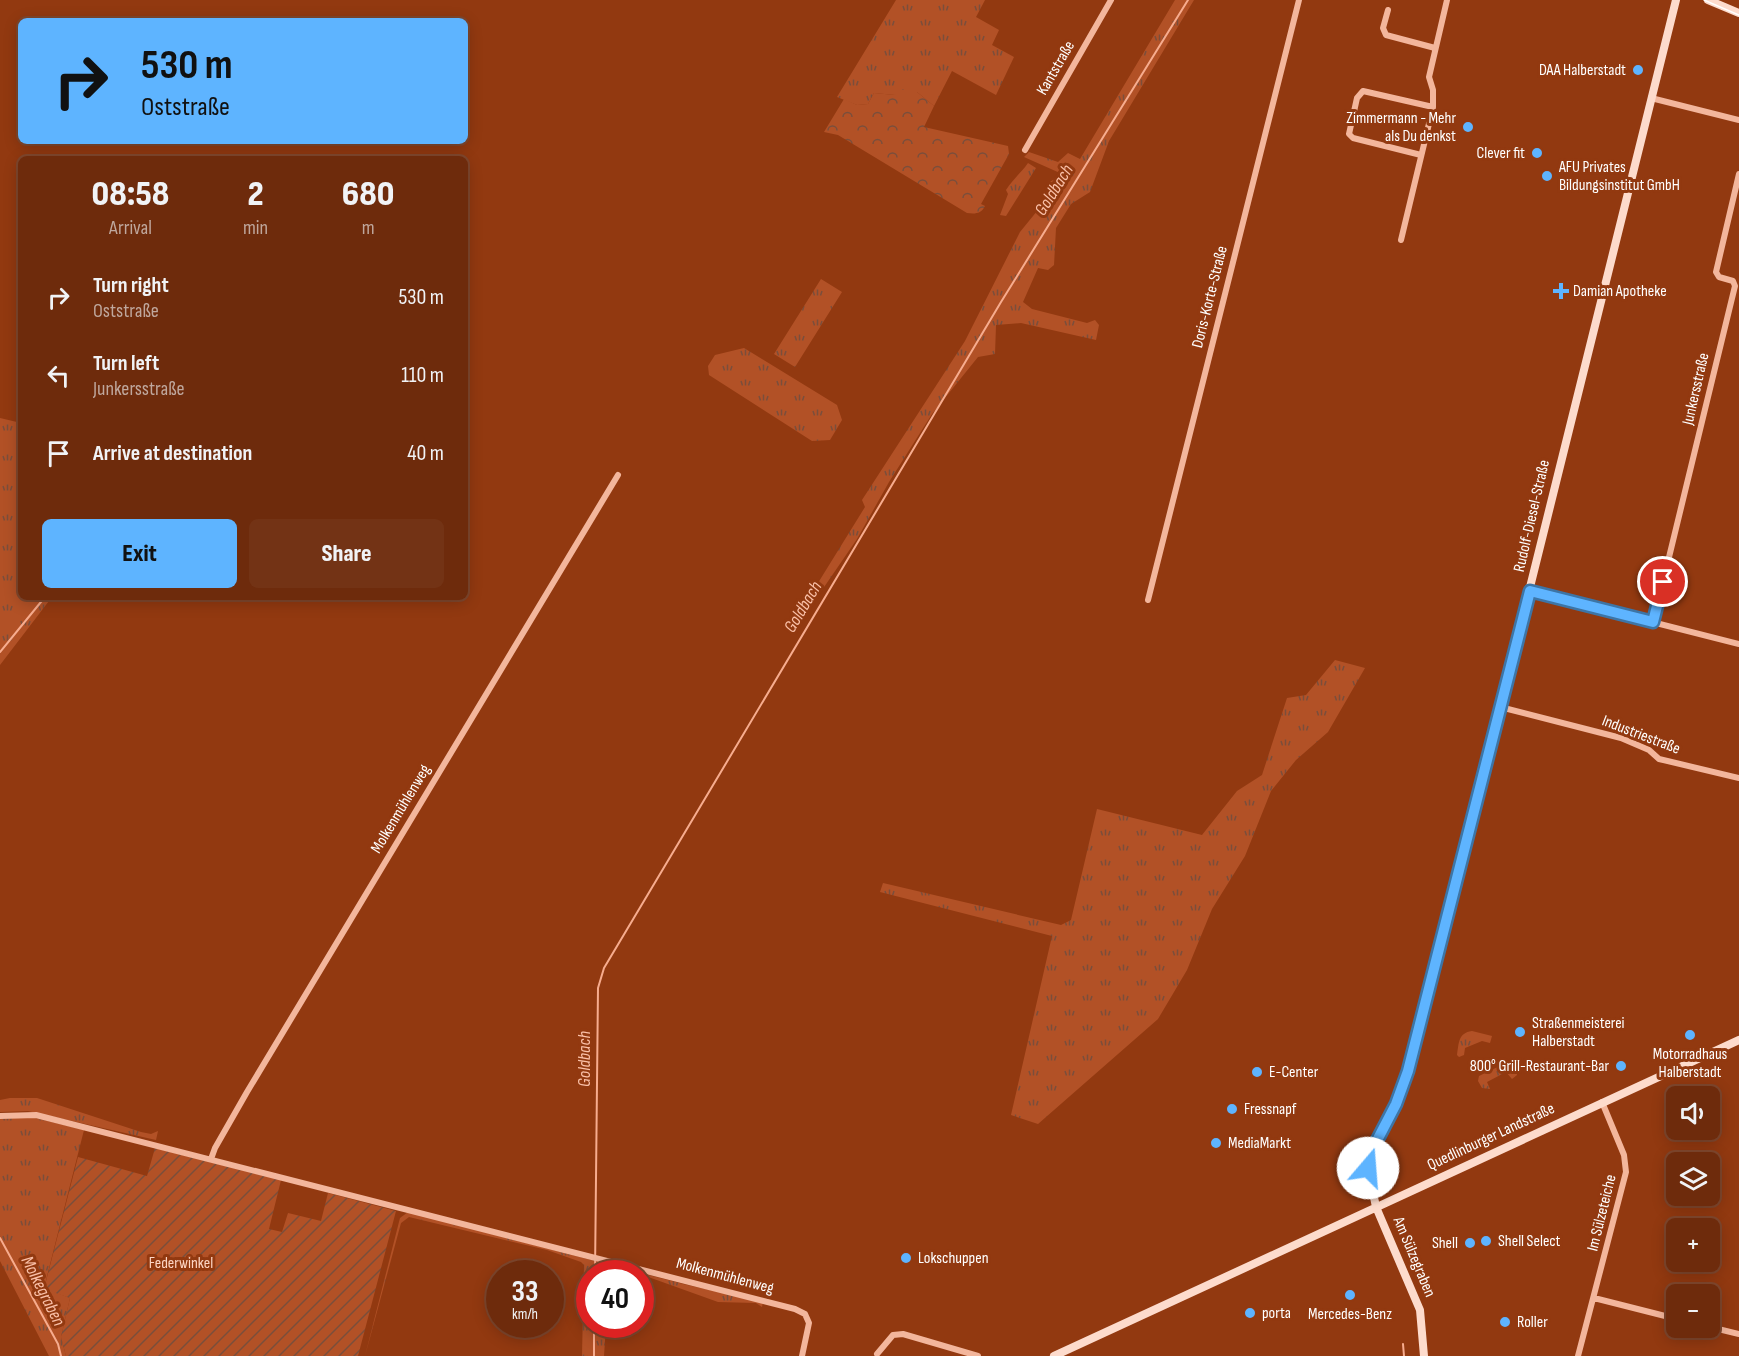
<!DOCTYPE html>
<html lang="en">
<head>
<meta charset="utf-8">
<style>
	:root { --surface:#6e2b0c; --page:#733315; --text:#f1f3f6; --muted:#bfa79d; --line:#80472d; --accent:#5eb4ff }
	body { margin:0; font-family:"Sofia Sans Condensed",sans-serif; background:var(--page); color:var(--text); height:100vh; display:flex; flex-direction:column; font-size:22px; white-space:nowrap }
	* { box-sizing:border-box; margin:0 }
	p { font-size:20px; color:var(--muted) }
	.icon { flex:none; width:33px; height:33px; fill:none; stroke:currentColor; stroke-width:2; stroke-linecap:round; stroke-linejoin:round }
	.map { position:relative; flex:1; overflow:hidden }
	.panel { position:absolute; left:18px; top:156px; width:450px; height:444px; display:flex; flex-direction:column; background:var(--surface); border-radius:9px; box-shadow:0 3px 15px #0003,0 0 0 2px var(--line) }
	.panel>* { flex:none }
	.top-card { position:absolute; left:18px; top:18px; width:450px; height:126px; border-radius:9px; box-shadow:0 3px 15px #0003,0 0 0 2px var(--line); background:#5eb4ff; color:#111; overflow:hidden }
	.buttons { position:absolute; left:1666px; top:1086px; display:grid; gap:12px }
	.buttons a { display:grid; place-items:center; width:54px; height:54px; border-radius:9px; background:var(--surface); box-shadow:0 3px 15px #0003,0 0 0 2px var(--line); font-size:30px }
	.speed { position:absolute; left:486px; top:1260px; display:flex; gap:12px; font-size:30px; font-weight:700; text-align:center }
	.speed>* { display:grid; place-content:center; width:78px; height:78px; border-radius:50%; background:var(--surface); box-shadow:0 3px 15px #0003,0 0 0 2px var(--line); line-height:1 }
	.speed small { font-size:15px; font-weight:400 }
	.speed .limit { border:9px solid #d22; background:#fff; color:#111 }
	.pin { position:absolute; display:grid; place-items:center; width:51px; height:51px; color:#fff; margin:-26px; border:3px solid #fff; border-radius:50%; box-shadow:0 2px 6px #0007 }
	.me { position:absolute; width:66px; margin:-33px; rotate:18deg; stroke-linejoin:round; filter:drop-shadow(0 0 4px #0008) }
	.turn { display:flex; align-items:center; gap:21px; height:126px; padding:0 24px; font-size:27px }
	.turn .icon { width:78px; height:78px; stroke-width:2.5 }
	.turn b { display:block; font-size:42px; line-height:51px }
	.eta { display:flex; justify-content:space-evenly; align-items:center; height:102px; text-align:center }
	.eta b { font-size:36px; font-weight:800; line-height:42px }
	.primary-button { display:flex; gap:12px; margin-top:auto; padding:12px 24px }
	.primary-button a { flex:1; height:69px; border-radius:9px; background:var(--accent); color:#111; font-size:24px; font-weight:800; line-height:69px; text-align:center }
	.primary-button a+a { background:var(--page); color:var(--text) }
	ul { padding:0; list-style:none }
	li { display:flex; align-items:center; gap:18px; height:78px; padding:0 24px }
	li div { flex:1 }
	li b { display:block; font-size:22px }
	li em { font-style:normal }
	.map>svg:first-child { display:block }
	.grass { fill:url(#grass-tufts) }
	.forest { fill:url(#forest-crowns) }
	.garden { fill:url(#garden-furrows) }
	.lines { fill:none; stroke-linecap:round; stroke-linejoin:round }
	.stream { stroke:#f7ac8e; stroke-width:2 }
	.street { stroke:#f3b69c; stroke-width:6 }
	.secondary { stroke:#fddbcc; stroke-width:8 }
	.tram { stroke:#fff; stroke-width:1.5 }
	.route-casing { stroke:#3d75a6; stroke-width:15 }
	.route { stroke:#5eb4ff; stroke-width:10 }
	.poi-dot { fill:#5eb4ff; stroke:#923910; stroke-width:2 }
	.labels { text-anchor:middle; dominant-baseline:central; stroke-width:6; stroke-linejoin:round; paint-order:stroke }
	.street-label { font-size:16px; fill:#fff; stroke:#923910 }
	.poi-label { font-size:16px; fill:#fff; stroke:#923910; text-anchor:start }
	.park-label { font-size:16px; fill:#fdd5c4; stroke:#923910 }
	.water-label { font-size:18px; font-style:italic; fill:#fac0a8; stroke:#923910 }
</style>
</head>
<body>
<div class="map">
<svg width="1739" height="1356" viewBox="0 0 1739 1356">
	<defs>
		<pattern id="grass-tufts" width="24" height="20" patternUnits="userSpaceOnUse" patternTransform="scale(1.5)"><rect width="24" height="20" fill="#b25126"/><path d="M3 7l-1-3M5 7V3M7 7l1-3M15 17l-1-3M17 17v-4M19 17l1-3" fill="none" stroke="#7a4e3b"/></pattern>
		<pattern id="forest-crowns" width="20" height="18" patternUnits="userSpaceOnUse" patternTransform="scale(1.5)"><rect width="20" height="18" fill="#b25126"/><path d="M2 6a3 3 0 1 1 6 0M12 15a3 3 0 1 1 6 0" fill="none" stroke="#7a4e3b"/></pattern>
		<pattern id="garden-furrows" width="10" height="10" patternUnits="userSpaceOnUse" patternTransform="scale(1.5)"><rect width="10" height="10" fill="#b25126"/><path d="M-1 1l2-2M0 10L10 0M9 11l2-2" fill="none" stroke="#7a4e3b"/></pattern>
	</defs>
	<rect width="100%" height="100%" fill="#923910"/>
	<path class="grass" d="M896,0H985L976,17L999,30L992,45L1014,57L996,95L952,71L934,106L917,92L895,95L874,93L868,104L857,105L837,97Z
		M1175,0H1194L1109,141L1090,192L1071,204L1056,228L1054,265L1048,270L1038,268L1023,302L1032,309L1087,323L1095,320L1099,325L1096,340L1021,323L996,325L995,354L978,357L932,414L889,482L857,539L809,609L805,604L865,507L862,500L965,341L1020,232L1042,205L1048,183L1060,176V173L1024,157L1029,152L1058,162L1068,153L1080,159Z
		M1028,163L1036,168L1006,216L1000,215L1008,194L1006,190C1013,179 1021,173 1028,163Z
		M821,279L842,292L795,367L774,354Z
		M744,348L837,405L842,420L830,440L812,441L709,375L708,366L715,355Z
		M0,418L21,423V597H52L0,665Z
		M1335,660L1365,668L1328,732L1296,760L1271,791L1245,856L1212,909L1187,970L1158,1019L1038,1124L1011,1115L1052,936L880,892L883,883L1061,925L1071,920L1097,809L1202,835L1237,791L1262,775L1287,698L1306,695Z
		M1472,1031L1492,1036L1490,1043L1482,1041L1465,1048L1464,1055L1459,1057L1457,1055C1459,1043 1458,1033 1472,1031Z
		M1504,1064L1515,1067L1517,1075L1512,1079L1506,1072L1487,1082L1490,1089L1482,1088L1478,1081L1479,1076Z
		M10,1098H37L141,1132L151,1134L158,1131L156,1140L28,1111L0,1112V1100Z
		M31,1117L84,1130L44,1288L70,1298L61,1337L66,1356H49L0,1261V1119Z
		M408,1212L683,1284L763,1302L762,1307L756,1303L718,1302L640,1274L610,1268L609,1273L590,1274V1324L606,1325L604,1356H582L584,1265L581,1262L547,1250L409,1217L401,1223L365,1356L400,1218Z"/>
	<path class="forest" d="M900,89L917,92L934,106L924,127L1008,146L1009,154L981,204L985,206C981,214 975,214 967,213L838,135L824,132L844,99L857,105L868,104L874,93L895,95Z"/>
	<path class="garden" d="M155,1148L281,1180L269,1229L282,1232L288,1213L321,1221L328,1193L396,1211L358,1356H66L61,1337L70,1298L44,1289L78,1157L147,1176Z"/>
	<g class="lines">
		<path class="stream" d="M0,652L45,597
			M0,1238L58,1344L61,1356
			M595,1274L598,988L604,968L1001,302L1188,0
			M1403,1344L1404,1356
			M594,1356V1324"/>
		<path class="street" d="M1388,10L1383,28L1386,35L1435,48
			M1651,98L1739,120
			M1025,150L1111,0
			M1421,155L1353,138L1349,134L1357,98L1363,91L1433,107
			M1401,240L1433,107V90L1429,77L1447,0
			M1530,591L1739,644
			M1148,600L1299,0
			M1653,623L1735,286L1733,281L1719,277L1716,272L1739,174
			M1500,707L1621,738L1649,750L1659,759L1739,778
			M0,1116L36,1115L795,1309L805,1314L809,1323L802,1356
			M211,1159L215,1148L247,1092L618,475
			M1594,1298L1677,1319
			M1710,1327L1739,1334
			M877,1354L893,1335L903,1334L978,1356
			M1578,1356L1626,1172L1624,1155L1602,1102"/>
		<path class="secondary" d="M1708,0L1739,13
			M1054,1356L1739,1040
			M1424,1356L1420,1310L1376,1207L1368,1168L1374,1145L1401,1092L1441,945L1676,0"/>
		<path class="tram" d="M1704,0L1739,15"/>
	</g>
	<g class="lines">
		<g class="route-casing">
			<path id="route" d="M1368,1168L1371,1152L1396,1104L1408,1071L1530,591L1653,622L1663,582"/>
		</g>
		<use href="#route" class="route"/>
	</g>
	<g class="poi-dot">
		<circle cx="1638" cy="70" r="6"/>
		<circle cx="1468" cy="127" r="6"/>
		<circle cx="1537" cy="153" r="6"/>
		<circle cx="1547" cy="176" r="6"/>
		<path d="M1558 282h6v6h6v6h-6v6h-6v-6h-6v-6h6z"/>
		<circle cx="1520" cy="1032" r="6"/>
		<circle cx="1690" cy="1035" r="6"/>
		<circle cx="1621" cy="1066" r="6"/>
		<circle cx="1257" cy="1072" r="6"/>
		<circle cx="1232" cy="1109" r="6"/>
		<circle cx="1216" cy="1143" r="6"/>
		<circle cx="1486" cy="1241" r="6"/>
		<circle cx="1470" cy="1243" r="6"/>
		<circle cx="906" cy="1258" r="6"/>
		<circle cx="1350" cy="1295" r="6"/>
		<circle cx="1250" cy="1313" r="6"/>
		<circle cx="1505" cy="1322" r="6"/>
	</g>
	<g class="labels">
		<g class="street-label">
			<text transform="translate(1056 68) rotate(-60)">Kantstraße</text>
			<text transform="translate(1210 297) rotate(-76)">Doris-Korte-Straße</text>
			<text transform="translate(1696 389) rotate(-77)">Junkersstraße</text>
			<text transform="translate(1532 516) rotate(-77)">Rudolf-Diesel-Straße</text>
			<text transform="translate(1641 735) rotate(21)">Industriestraße</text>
			<text transform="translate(401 809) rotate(-59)">Molkenmühlenweg</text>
			<text transform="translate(1491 1137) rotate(-25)">Quedlinburger Landstraße</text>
			<text transform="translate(1602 1213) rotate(-76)">Im Sülzeteiche</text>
			<text transform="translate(1414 1257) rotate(67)">Am Sülzegraben</text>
			<text transform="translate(725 1276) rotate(15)">Molkenmühlenweg</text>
		</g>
		<g class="poi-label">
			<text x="1626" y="70" text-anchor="end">DAA Halberstadt</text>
			<text x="1456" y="118" text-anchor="end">Zimmermann - Mehr<tspan x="1456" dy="18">als Du denkst</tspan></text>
			<text x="1525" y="153" text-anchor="end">Clever fit</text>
			<text x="1559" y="167">AFU Privates<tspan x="1559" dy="18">Bildungsinstitut GmbH</tspan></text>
			<text x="1573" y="291">Damian Apotheke</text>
			<text x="1532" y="1023">Straßenmeisterei<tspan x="1532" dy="18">Halberstadt</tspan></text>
			<text x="1690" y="1054" text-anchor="middle">Motorradhaus<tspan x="1690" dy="18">Halberstadt</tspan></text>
			<text x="1609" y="1066" text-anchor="end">800° Grill-Restaurant-Bar</text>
			<text x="1269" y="1072">E-Center</text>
			<text x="1244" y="1109">Fressnapf</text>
			<text x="1228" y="1143">MediaMarkt</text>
			<text x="1498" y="1241">Shell Select</text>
			<text x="1458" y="1243" text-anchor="end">Shell</text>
			<text x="918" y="1258">Lokschuppen</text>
			<text x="1262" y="1313">porta</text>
			<text x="1350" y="1314" text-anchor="middle">Mercedes-Benz</text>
			<text x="1517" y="1322">Roller</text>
		</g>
		<g class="park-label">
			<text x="181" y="1263">Federwinkel</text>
		</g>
		<g class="water-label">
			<text transform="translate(1054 190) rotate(-58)">Goldbach</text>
			<text transform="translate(803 607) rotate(-59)">Goldbach</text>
			<text transform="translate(584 1059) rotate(-90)">Goldbach</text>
			<text transform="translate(43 1291) rotate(63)">Molkegraben</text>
		</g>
	</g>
</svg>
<div class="buttons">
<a><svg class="icon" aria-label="sound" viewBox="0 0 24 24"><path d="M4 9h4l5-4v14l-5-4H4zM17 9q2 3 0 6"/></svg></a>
<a><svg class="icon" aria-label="layers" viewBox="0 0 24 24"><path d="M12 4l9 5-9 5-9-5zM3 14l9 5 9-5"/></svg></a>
<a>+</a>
<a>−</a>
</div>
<div class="speed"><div>33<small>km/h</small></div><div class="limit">40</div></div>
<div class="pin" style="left:1663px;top:582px;background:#d93025"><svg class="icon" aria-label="arrive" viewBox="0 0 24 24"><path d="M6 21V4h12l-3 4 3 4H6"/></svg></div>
<svg class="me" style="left:1368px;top:1168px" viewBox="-20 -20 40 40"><circle r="19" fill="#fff"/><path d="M0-13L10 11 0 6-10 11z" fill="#5eb4ff"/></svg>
<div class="top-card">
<div class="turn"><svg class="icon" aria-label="right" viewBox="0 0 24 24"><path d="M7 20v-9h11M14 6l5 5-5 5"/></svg><div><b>530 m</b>Oststraße</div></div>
</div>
<section class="panel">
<div class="eta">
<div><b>08:58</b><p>Arrival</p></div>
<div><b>2</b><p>min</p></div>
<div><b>680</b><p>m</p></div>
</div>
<ul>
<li><svg class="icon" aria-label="right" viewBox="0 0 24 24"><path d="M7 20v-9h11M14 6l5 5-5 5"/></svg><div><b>Turn right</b><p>Oststraße</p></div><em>530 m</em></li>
<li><svg class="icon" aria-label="left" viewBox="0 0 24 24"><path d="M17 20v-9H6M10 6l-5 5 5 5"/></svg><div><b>Turn left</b><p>Junkersstraße</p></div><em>110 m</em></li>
<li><svg class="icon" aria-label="arrive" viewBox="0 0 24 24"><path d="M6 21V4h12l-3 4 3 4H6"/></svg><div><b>Arrive at destination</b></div><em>40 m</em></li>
</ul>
<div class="primary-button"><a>Exit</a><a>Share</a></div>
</section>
</div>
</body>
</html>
